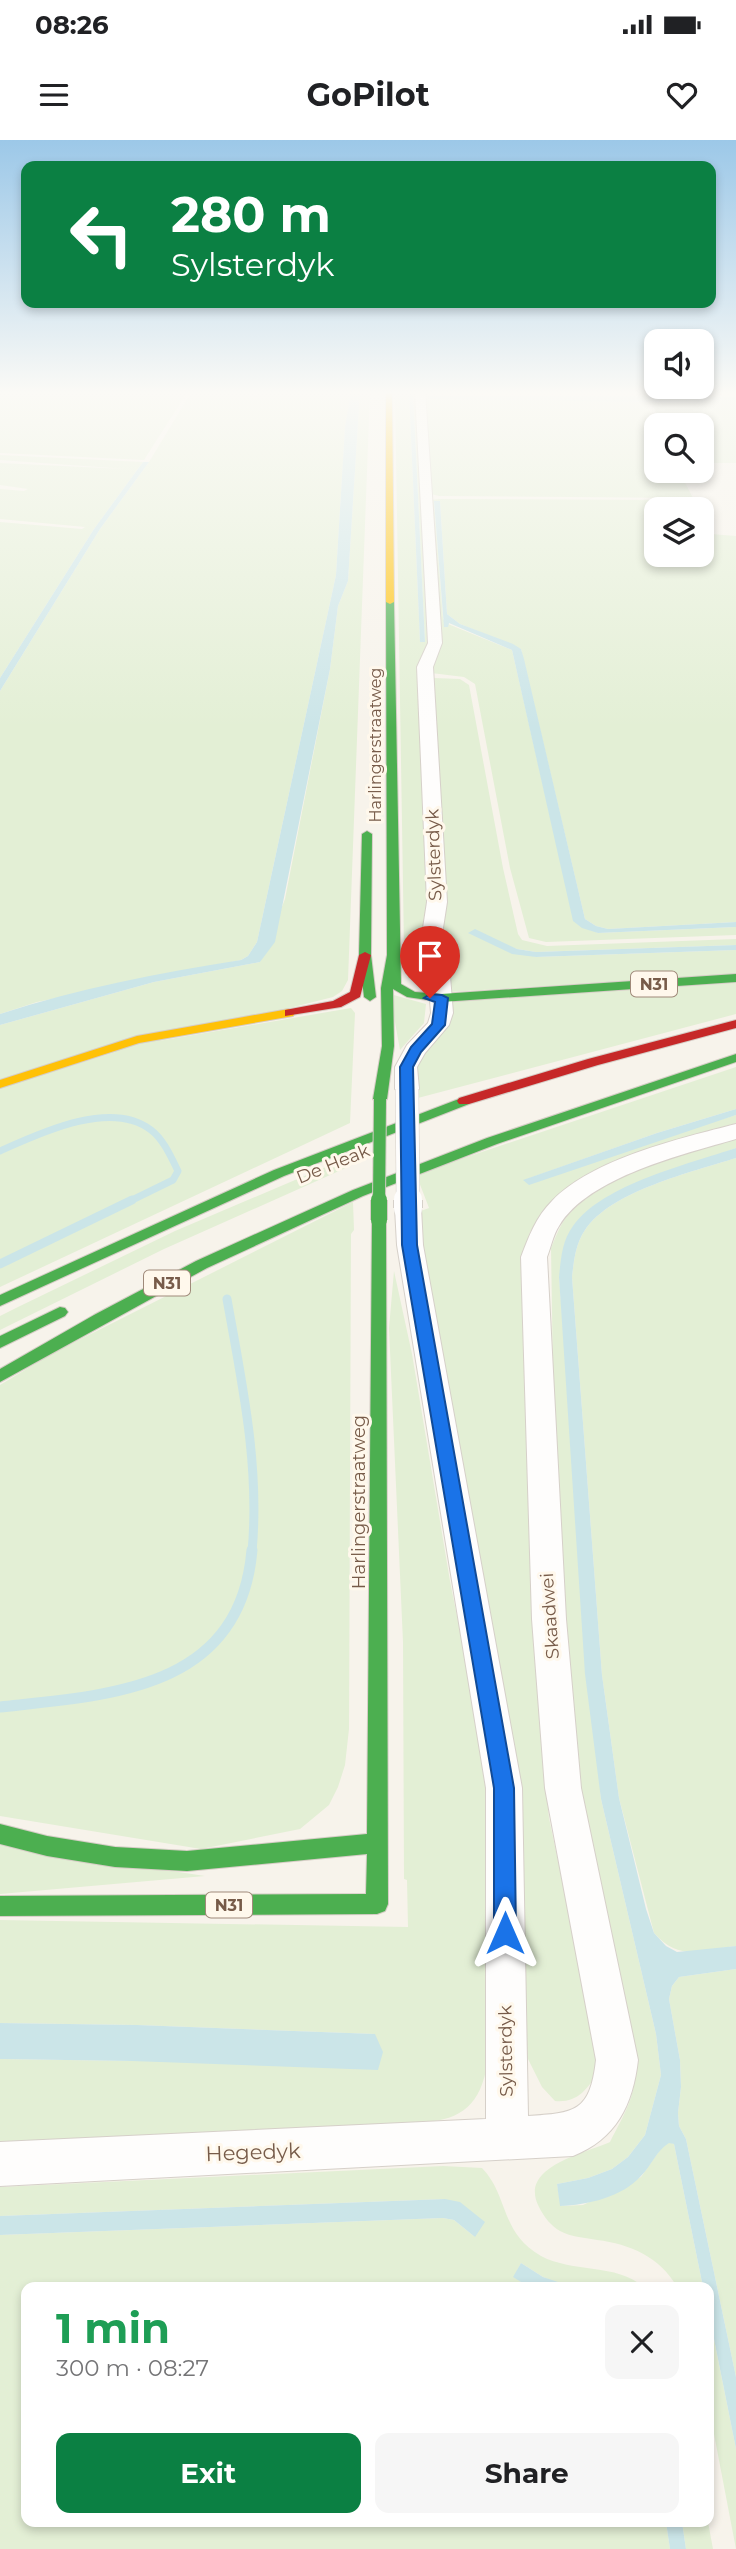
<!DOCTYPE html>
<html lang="en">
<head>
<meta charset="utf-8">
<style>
	:root { --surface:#fff; --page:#f6f6f6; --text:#202124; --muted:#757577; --accent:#0b8043 }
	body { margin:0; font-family:Montserrat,sans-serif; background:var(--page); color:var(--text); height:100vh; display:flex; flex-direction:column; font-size:26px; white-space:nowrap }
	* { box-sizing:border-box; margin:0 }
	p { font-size:23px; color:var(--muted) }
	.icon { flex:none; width:38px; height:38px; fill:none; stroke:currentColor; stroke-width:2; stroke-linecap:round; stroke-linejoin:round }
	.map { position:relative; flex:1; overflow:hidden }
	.details { position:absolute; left:21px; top:2142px; width:693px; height:245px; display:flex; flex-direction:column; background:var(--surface); border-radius:14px; box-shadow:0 4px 10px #0003 }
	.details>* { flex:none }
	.hud { position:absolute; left:21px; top:21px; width:695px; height:147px; border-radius:14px; box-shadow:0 4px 10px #0003; background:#0b8043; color:#fff; overflow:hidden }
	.buttons { position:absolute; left:644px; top:189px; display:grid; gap:14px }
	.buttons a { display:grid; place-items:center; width:70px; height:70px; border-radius:14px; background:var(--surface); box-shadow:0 4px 10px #0003; font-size:35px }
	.pin { position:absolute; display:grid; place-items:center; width:60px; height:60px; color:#fff; margin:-72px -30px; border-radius:50% 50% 50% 0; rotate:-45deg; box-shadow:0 0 7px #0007 }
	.pin .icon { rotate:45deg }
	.me { position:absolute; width:77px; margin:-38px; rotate:0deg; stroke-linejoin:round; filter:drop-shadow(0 0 5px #0008) }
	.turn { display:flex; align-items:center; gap:24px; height:147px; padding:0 35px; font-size:32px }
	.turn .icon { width:91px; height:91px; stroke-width:2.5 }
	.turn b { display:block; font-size:49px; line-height:60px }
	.round { display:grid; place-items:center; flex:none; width:74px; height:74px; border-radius:14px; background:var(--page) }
	.headline { display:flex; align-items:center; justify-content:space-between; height:119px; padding:0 35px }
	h1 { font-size:42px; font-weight:700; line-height:52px; color:#1e9e55 }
	.primary-button { display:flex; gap:14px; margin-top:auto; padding:14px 35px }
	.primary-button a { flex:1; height:80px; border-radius:14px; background:var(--accent); color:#fff; font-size:28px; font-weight:700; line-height:80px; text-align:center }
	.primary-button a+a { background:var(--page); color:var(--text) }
	.status { display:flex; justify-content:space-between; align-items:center; height:49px; padding:0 35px; background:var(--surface); direction:ltr }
	.status svg { height:19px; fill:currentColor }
	header { display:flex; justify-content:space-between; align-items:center; height:91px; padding:0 35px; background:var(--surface); font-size:32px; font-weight:700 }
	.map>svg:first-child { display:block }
	.green { fill:#e3efd5 }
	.water { fill:#cbe5e8 }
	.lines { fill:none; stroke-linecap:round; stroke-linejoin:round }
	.stream-far2 { stroke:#cbe5e8; stroke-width:7 }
	.stream-far1 { stroke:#cbe5e8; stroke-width:9 }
	.stream { stroke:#cbe5e8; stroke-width:11 }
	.street-casing { stroke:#d6d0c9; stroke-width:2 }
	.fast-casing { stroke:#d6cdc6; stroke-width:2 }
	.slow-casing { stroke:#d6cdc6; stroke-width:2 }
	.jam-casing { stroke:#d6cdc6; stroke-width:2 }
	.street { fill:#fefdfc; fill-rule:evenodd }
	.fast { fill:#4caf50; fill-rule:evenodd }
	.slow { fill:#ffc107; fill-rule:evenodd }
	.jam { fill:#c62828; fill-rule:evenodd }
	.street-bridge-far1-casing { stroke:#d6d0c9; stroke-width:24; stroke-linecap:butt }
	.street-bridge-casing { stroke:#d6d0c9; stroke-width:30; stroke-linecap:butt }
	.fast-bridge-far1-casing { stroke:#d6cdc6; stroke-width:14; stroke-linecap:butt }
	.fast-bridge-casing { stroke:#d6cdc6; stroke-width:18; stroke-linecap:butt }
	.street-bridge-far1 { stroke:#fefdfc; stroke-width:23 }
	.street-bridge { stroke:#fefdfc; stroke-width:28 }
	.fast-bridge-far1 { stroke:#4caf50; stroke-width:12 }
	.fast-bridge { stroke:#4caf50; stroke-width:16 }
	.route { fill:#1a73e8; stroke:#114b97; stroke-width:2 }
	.labels { text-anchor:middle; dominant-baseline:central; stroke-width:6; stroke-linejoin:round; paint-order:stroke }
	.far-street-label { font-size:16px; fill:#775b49; stroke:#fff8ec }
	.shield { fill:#fff8ec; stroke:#a08a7a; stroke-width:2 }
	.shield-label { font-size:16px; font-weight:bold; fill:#775b49 }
	.street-label { font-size:18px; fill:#775b49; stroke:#fff8ec }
	.near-street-label { font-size:21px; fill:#775b49; stroke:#fff8ec }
</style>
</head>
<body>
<div class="status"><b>08:26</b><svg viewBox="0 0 49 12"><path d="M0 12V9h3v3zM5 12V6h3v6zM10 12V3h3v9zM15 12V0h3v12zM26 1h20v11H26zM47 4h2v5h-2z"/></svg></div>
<header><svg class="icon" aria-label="menu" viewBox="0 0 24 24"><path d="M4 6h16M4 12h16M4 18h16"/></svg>GoPilot<svg class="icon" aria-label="heart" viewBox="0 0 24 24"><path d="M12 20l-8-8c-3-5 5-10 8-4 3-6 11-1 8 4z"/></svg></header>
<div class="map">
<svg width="736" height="2409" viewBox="0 0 736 2409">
	<rect width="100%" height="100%" fill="#f7f3eb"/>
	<path class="green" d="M0,251H188L144,320L0,313Z
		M192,251H351L345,287L336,435L257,802L248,816L241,820L37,862L0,874V551L100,389L149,322Z
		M360,251H370L348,840L342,851L333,857L0,941V885L154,842L260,822L285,759L330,529L338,466L348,441Z
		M395,251H409L420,501L425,502L413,251H417L429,458V850L408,838L404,807Z
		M423,251L429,253V259L649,262L736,260V323H702V285H662L652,265H647L656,285V331H679L693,358L439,356L431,354Z
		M0,315L143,322L94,389L0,538V382L82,389L85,387L0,379V349L24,351L28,349L0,345V323L126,329L0,320Z
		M440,359L694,360L692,361L697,369H656V415H702V379L711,394L736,396V782L608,789L596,786L585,779L521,509L460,484L447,474L440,361H434L443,479L448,484L512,510L574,781L598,793L736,787V795L546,802L529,798L510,728L475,544L464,537L431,533L430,360Z
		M434,538L460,539L469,545L503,728L518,794L522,800L547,806L736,799V805L536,812L517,809L468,793L536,817L736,810V834L449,852L437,813L431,539Z
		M736,843V874L414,959L413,928L448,862Z
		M390,854L426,864L424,883L400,910Z
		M351,868L355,873L350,983L0,1147V948L141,904Z
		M736,927V969L657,993L524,1040L736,975V983L686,998L564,1052L545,1069L530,1092L522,1118L539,1577L549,1678L594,1893L598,1932C587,1950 577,1963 555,1961L542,1947L527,1917L418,1072L429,1068L416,1034Z
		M736,998V1008L618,1052L591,1068L559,1137L601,1659L656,1894L661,1935L645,1995L628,2017L612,2029L588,2038L557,2044L561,2066L583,2065L641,2037L662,2007L669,2002L674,2004L703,2147H677C660,2117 630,2104 597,2100C586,2098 571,2097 560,2091C551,2086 544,2077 539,2067C518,2027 583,2014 610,2002C627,1969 638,1953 635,1915L576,1641L554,1298L551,1108C555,1099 559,1087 565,1079C602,1033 682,1016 736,998Z
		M349,1017L348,1027L164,1109L0,1190V1176L18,1167L175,1091Z
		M736,1018V1806C701,1810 680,1822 654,1793L619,1658L602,1535L572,1137C574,1121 575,1105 585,1090C611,1051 692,1032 736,1018Z
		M353,1062L354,1090L351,1094L349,1589L345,1625L338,1647L329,1665L300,1689L201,1709L0,1676V1245L53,1213Z
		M394,1131L412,1214L450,1441L482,1602L490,1672L486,1930C478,1970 454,1983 414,1982L413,1986L0,2003V1919L132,1921L375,1894L137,1885L0,1883V1780L408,1787L407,1740L404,1739L403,1502L389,1188Z
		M0,1705L205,1736L0,1754Z
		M736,1829V2237L686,1999L679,1986L678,1973L681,1947L680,1920L669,1859L672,1846L679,1837Z
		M443,2026L482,2028C509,2056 500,2093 541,2116C573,2133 616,2123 644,2147H568L543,2137L521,2123L514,2137L529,2147H26V2382H666L670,2409H0V2095L443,2078L454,2080L475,2097L445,2059L0,2076V2047Z
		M709,2174L736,2309V2409L709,2268Z
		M682,2382H708L713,2409H686Z"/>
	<path class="water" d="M351,251H360L348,441L338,466L330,529L275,802L260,822L154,842L0,885V874C79,848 159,833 241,820L248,816L257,802L336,435L345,287Z
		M409,251H413L425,502H420Z
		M427,256L736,257V260L645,262L429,259Z
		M143,322H149L100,389L0,551V538L94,389Z
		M434,361H440L447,474L460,484L513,504L521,509L524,519L585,779L596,786L608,789L736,782V787L598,793L582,788L573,781L512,510L449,483L448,487H444Z
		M475,789L517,809L536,812L736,805V810L536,817L512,814L468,793Z
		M736,969V975L529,1045L523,1040L657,993Z
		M736,1008V1018C692,1032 611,1051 585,1090C575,1105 574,1121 572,1137L602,1535L619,1658L646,1769L654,1793L666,1806L677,1812L736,1806V1829L679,1837L672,1846L669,1859L680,1920L681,1947L678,1973L679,1986L686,1999L736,2237V2309L709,2174V2147H703L674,2004L669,2003C656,2011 652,2025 641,2036C622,2057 588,2065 560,2066L557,2044L588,2038L612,2029L628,2017L645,1995L661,1935L656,1894L601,1659L585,1534L559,1137C561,1118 562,1101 573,1086C603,1044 689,1024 736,1008Z
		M0,1883L137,1885L375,1894L383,1912L378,1930L132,1921L0,1919Z
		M445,2059L460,2062L485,2082L475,2097L454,2080L443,2078L0,2095V2076Z
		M521,2123L543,2137L573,2147H529L513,2137Z
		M666,2382H682L686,2409H670Z"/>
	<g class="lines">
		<path class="stream-far2" d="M0,1011C40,993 111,959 151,990C164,1000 171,1017 178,1031L173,1040L128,1062"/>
		<path class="stream-far1" d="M0,1124L132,1060
			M227,1159C242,1243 260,1326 252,1412"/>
		<path class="stream" d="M0,1567C110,1555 240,1550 252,1410"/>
		<g class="street-casing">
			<path id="street" d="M415,251H425L442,503L433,527L447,762L439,814L450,836L453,873L449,885L425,913L417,927L419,949L415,954H399L395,949V927L407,905L428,883L431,873L428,836L419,814L427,762L417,527L428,503Z
				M736,984V999C684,1014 588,1037 559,1086C553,1095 551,1107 547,1117L566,1479L581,1648L638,1920C633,1965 616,1999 573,2016L0,2046V2002L486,1979V1648L397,1105L395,1068L399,1062L408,1060L417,1062L421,1068L423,1105L522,1648L528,1976C575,1973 590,1972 596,1920L545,1648L532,1479L521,1117C529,1096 536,1077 552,1061C592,1019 681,998 736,984Z"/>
		</g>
		<g class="fast-casing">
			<path id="fast" d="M390,460L394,462L401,844L415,852L441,854L736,834V842L441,862L407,857L393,849L394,906L387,959L385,962H375L373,959L382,906L381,848L387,815L386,462Z
				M367,691L372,694L371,815L376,857L370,861L364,857L359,815L362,694Z
				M736,914V922L497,1004L363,1056L207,1128L0,1242V1229L94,1175L196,1121L353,1050L487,998Z
				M464,957L469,958V964L284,1036L0,1166V1155L274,1030Z
				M379,1075L386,1080L388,1764L385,1771L377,1774L0,1776V1756L366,1754L367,1714L187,1731L115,1727L47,1716L0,1704V1684L47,1696L115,1707L187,1711L367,1694L372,1080Z
				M60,1167L65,1168L68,1172L65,1176L0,1208V1196Z"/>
		</g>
		<g class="slow-casing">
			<path id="slow" d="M386,251H392L394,462L390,464L386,462Z
				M289,869L295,873L293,876L139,903L0,948V940L137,896Z"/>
		</g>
		<g class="jam-casing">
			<path id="jam" d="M365,812L371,815L360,857L341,867L285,876V870L333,861L350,852L359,815Z
				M736,880V888L598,925L469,964H459L457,961L459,958L588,919Z"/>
		</g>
		<use href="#street" class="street"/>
		<use href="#fast" class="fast"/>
		<use href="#slow" class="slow"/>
		<use href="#jam" class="jam"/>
		<g class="street-bridge-far1-casing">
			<path id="street-bridge-far1" d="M407,949L408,1062"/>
		</g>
		<g class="street-bridge-casing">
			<path id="street-bridge" d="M408,1060V1068"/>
		</g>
		<g class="fast-bridge-far1-casing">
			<path id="fast-bridge-far1" d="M379,1062L380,959"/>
		</g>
		<g class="fast-bridge-casing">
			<path id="fast-bridge" d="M379,1080V1060"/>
		</g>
		<use href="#street-bridge-far1" class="street-bridge-far1"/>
		<use href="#street-bridge" class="street-bridge"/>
		<use href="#fast-bridge-far1" class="fast-bridge-far1"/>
		<use href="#fast-bridge" class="fast-bridge"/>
	</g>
	<linearGradient id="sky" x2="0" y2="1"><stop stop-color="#9cc8e8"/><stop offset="0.43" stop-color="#fbfaf6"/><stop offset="1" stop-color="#fbfaf6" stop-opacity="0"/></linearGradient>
	<rect width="736" height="588" fill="url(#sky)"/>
	<path class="route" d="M430,854L442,855L448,858L445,885L421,912L413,927L417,1105L514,1648L516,1793L513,1801L505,1804L497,1801L494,1793V1648L402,1105L400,927L411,907L432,884L435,862L424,858Z"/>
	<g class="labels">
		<g class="far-street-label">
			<text transform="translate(375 605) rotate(-90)">Harlingerstraatweg</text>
		</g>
		<g class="shield">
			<rect x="631" y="831.5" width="46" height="25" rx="5"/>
			<rect x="144" y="1130.5" width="46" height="25" rx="5"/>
			<rect x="206" y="1752.5" width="46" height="25" rx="5"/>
		</g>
		<g class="shield-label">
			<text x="654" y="844">N31</text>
			<text x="167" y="1143">N31</text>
			<text x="229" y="1765">N31</text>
		</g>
		<g class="street-label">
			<text transform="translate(434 715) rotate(-92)">Sylsterdyk</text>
			<text transform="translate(333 1024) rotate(-22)">De Heak</text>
			<text transform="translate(359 1362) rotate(-90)">Harlingerstraatweg</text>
			<text transform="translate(550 1476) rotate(-94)">Skaadwei</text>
			<text transform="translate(506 1911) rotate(-91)">Sylsterdyk</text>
		</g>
		<g class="near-street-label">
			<text transform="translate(253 2012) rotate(-2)">Hegedyk</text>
		</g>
	</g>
</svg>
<div class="buttons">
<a><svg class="icon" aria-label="sound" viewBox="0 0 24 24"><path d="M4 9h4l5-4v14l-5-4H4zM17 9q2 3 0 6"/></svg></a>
<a><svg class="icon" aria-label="search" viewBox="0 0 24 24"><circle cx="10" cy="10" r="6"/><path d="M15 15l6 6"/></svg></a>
<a><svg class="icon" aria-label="layers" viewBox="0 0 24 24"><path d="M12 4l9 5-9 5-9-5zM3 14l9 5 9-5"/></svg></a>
</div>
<div class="pin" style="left:430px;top:858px;background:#d93025"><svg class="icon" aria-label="arrive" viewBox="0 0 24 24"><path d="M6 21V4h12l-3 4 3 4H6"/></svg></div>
<svg class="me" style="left:505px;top:1793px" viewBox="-20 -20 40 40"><path d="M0-17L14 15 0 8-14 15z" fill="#1a73e8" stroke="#fff" stroke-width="4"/></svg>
<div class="hud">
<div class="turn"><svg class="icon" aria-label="left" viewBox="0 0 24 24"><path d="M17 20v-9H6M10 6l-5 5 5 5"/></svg><div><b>280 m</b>Sylsterdyk</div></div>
</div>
<section class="details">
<div class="headline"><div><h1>1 min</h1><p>300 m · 08:27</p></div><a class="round"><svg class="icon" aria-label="close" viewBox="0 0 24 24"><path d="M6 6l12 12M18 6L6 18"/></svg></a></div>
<div class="primary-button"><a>Exit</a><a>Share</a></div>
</section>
</div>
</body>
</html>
